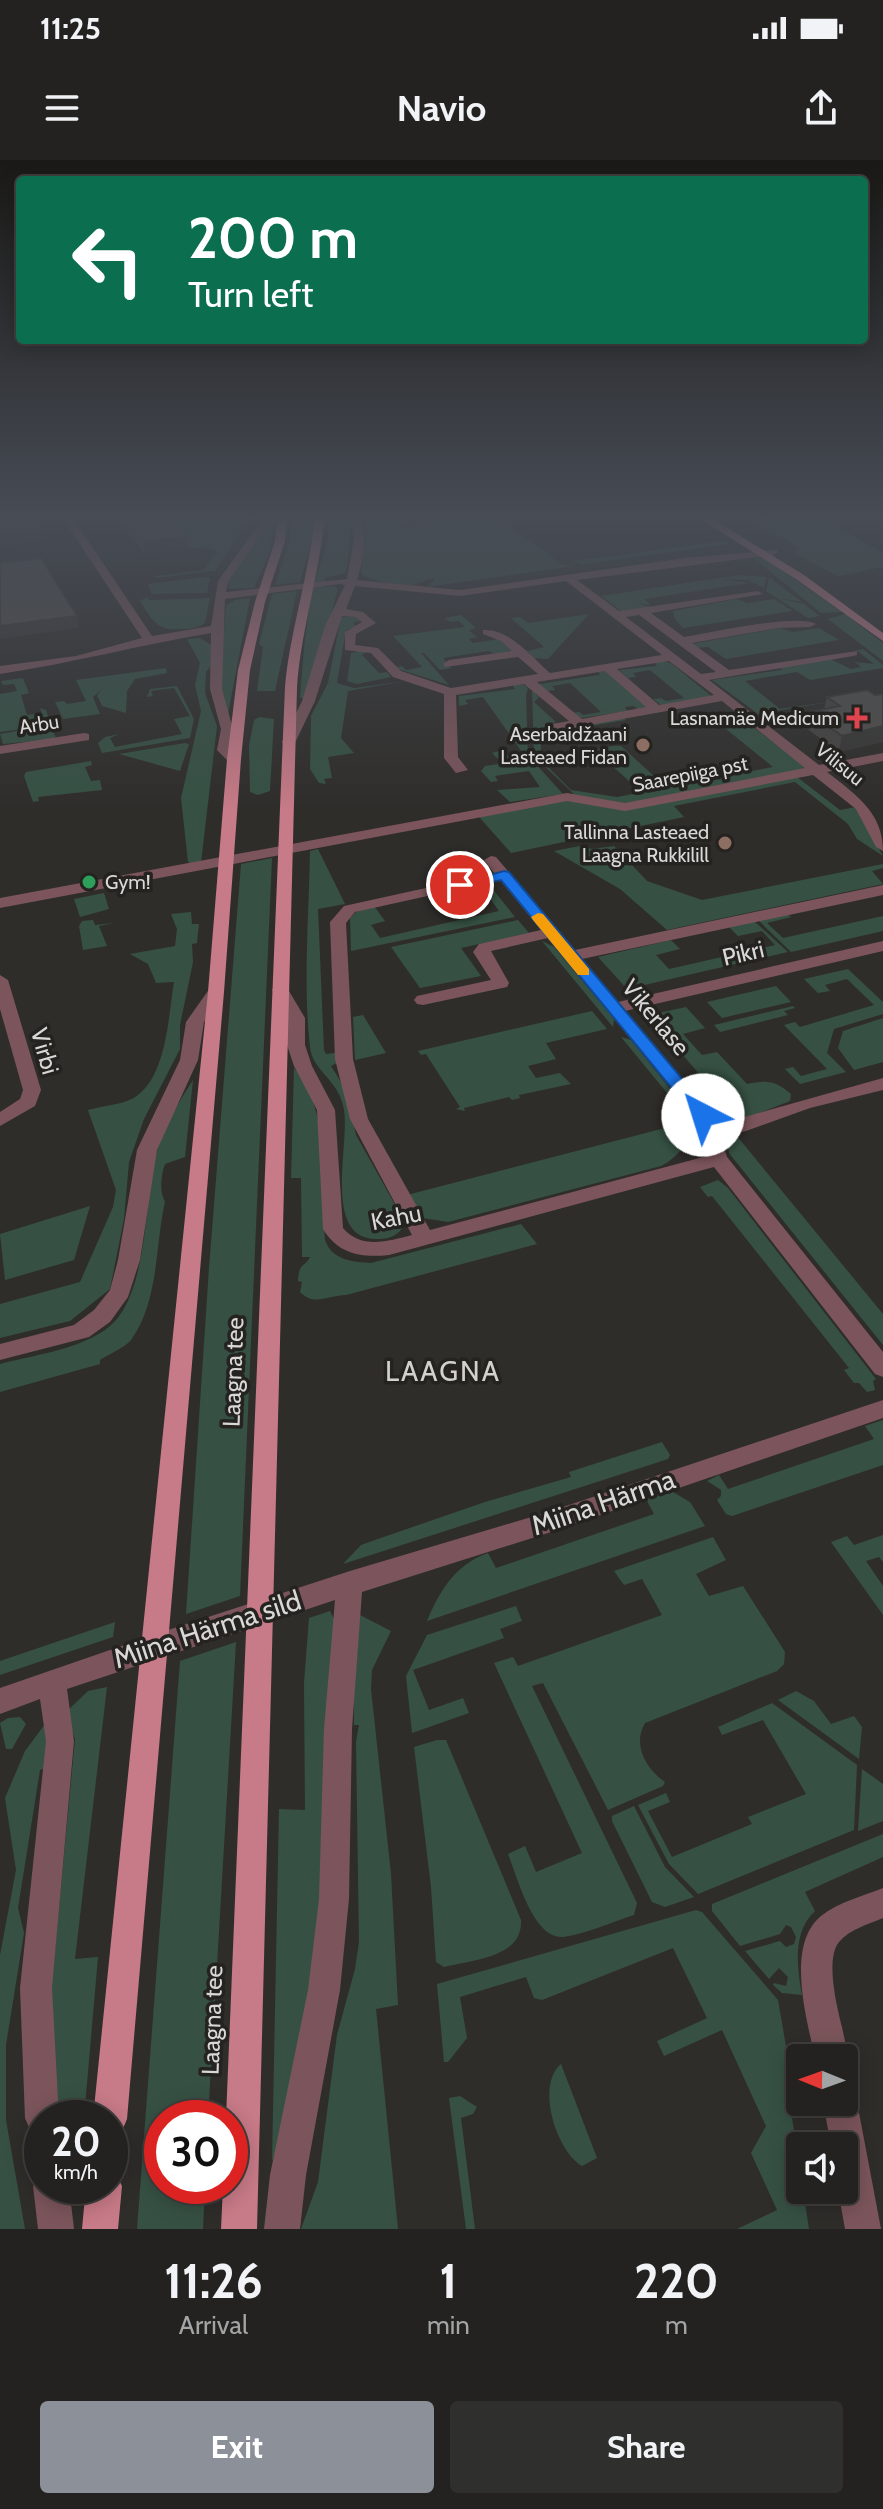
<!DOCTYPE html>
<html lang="en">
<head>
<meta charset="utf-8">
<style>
	:root { --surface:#232220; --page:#2f2f2d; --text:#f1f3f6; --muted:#a3a4a5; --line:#403f3e; --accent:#8c9099 }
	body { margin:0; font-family:Cabin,sans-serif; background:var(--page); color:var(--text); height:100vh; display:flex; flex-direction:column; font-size:30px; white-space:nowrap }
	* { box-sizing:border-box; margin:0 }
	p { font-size:26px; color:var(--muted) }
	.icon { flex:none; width:44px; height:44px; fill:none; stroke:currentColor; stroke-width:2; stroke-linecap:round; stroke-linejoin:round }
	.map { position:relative; height:2069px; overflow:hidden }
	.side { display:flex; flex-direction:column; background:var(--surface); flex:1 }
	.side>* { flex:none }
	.guide { position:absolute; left:16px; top:16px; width:852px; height:168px; border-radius:8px; box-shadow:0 4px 20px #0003,0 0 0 2px var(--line); background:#0b6e4f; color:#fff; overflow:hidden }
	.needle { width:52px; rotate:271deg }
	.tools { position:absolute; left:786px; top:1884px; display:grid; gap:16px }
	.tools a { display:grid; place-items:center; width:72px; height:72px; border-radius:8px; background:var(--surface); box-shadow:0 4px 20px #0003,0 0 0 2px var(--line); font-size:40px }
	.speed { position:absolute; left:24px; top:1940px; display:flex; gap:16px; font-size:40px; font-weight:700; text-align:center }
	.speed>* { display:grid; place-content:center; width:104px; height:104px; border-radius:50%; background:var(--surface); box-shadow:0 4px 20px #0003,0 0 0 2px var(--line); line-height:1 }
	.speed small { font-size:20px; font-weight:400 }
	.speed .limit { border:12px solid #d22; background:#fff; color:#111 }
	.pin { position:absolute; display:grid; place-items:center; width:68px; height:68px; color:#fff; margin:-34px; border:4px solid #fff; border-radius:50%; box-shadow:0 2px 8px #0007 }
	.me { position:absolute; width:88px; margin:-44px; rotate:320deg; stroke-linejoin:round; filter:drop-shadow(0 0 6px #0008) }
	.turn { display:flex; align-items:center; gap:28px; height:168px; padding:0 40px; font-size:36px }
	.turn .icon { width:104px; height:104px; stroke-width:2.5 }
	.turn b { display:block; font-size:56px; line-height:68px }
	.eta { display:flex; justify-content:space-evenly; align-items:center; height:136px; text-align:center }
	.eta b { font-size:48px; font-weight:700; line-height:56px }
	.action { display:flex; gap:16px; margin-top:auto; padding:16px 40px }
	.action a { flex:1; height:92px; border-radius:8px; background:var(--accent); color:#fff; font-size:32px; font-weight:700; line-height:92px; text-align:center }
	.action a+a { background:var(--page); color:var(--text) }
	.status { display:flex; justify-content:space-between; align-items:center; height:56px; padding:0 40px; background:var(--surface); direction:ltr }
	.status svg { height:22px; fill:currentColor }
	header { display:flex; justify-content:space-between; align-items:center; height:104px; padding:0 40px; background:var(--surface); font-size:36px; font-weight:700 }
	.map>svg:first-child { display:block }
	.green { fill:#365143 }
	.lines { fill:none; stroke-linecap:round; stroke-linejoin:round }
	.minor { fill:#7b555b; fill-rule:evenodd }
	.major { fill:#c77a87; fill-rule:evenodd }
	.wall { fill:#454340 }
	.shaded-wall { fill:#383734 }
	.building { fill:#504e4b; stroke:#383734; stroke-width:2 }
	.route { fill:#1a73e8; stroke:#114b97; stroke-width:2 }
	.slow { fill:#f59e0b }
	.health-dot { fill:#e0444e; stroke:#252320; stroke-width:3 }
	.education-dot { fill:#8d6e63; stroke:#252320; stroke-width:3 }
	.leisure-dot { fill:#2e9e5b; stroke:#252320; stroke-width:3 }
	.labels { text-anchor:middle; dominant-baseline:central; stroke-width:7; stroke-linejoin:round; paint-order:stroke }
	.far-poi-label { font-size:20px; fill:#d9d8d6; stroke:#252320; text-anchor:end }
	.far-street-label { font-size:20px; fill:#d9d8d6; stroke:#252320 }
	.street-label { font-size:24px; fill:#d9d8d6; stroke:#252320 }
	.quarter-label { font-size:28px; letter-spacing:2px; fill:#d3d1cd; stroke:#252320 }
	.near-street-label { font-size:28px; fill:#d9d8d6; stroke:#252320 }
</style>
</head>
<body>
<div class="status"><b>11:25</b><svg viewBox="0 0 49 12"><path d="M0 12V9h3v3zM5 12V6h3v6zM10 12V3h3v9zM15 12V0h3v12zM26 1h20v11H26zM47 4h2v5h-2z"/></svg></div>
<header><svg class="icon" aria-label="menu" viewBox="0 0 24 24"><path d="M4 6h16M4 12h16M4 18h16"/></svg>Navio<svg class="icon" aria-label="share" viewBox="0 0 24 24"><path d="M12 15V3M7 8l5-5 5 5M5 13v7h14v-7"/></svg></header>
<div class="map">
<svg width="883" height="2069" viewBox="0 0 883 2069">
	<rect width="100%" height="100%" fill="#2f2d2a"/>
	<path class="green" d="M166,360H248L215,411L156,418L154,416L204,410L217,391L204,387L190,389Z
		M271,360H275L269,394L254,428L229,429L227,421Z
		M291,360H312V378L300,422L275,425L288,388Z
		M329,360H351L347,407L345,413L325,418L324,427L335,426L338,429L318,503L303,538H300C303,502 305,468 312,432C318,407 330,387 329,360Z
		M361,360H408L398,367L404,369L444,360H501L563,405L575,406L427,427L435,419C426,418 425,422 416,424C403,428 365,420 361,413L366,368Z
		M744,360H825L883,393V407L838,416L793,393L797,388C781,372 763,372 744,360Z
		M716,374L730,384L581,405L574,401L724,381Z
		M752,397L766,399L842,452L821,453Z
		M739,415L766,417L764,428L747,420L720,419L749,423L644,439L651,445L636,443L650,447L622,452L601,436Z
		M204,417L210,418L207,433L152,434L148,424Z
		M769,417L802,442L778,438L804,444L820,456L808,458L766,431Z
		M297,431L275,531H257L263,487L259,484L272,434Z
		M147,437L149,440L210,438L205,463C196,469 189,469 180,469C157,471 152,460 140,441Z
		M250,438L228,554L220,525L226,445L235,440Z
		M736,439L748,443L774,439L793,451L683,468L675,459L673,451Z
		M589,454L548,499L534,498L527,491L544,487L511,458L520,457L528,463Z
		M845,454L883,483V501L828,459Z
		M461,455L476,468L469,470L477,477L469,479L473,483L499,479L512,491L494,494L489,491L443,498L451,508L440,510L424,493H421L449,525L398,509L396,507L402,506L406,510L422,507L393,476L465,467L459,461L450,462L445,458Z
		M357,456L362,461L354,462V465L360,466L346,470L337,523L354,528L406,521L348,531L341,578L354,593L328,597L332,618L324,619L326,624L319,623L310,609L311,556L328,523L341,457Z
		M780,468L793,472L819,468L839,480L726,499L708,487L696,488L691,484Z
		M200,478L213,486V503L206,512L205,533L217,566L201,703L193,704L188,702L181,638L201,551L195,525L200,503L187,479Z
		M863,489L883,505V508L810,520L797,512L745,521L780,549L835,541L770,552L761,556L712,520L782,510L779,507L830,499L851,509L861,507L855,502L874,504L856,490Z
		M358,491H368L362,495L379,513L387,512L391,517L357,524L347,521L351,493Z
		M663,501L671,503L711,536L661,545L653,539L661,538L666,541L684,538L650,510L633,513L636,517L628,518L619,510L657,506L654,502Z
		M166,508L167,513L135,519L127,531L126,553L102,546L97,535L102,529L93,537L100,554L63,559L55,542L64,541L67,544L86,541L76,520Z
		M598,511H606L648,547L638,550L634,546L625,547L627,551L581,558L571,553L579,552L583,555L601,552L570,523L552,526L555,530L547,531L539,524L600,515Z
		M23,518L29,533L21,535L27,555L42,553L40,548L46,550L56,579L3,584L0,574L39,567L0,572V534L17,531L14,524L3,525L1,521Z
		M523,524L528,528L526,535L528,596L500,601L492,593L499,591L503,596L522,592L483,537L465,540L468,544L459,546V536L515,529L512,525Z
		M177,526L194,559L190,578L102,593L98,583L105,577L119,574L110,578L115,587L182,574L174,559L190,556L174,528L151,531L153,536L147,537L150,529Z
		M532,530L539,537L534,542L556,562L547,564L552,570L623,557L626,560L542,574L540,599L571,630L617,637L773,607L721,565L732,563L724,556L734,554L729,549L809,609L630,644L577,637L534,596Z
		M259,557L274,559L270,631L258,635L250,632L249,585L254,560Z
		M185,583L189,584L180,611L119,594Z
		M614,586H621L655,617L654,621L630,622L597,592L599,588Z
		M525,600L534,602L563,634L510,642L497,630L540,627L529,611L495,616L498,621L491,622L481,611L485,606Z
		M91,601L92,605L85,607L91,621L100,620L102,630L38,637L39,641L33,642L24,616L26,612Z
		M797,617L840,650L856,647L883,696L857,679L848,664L795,622L674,646L684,657L511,693L480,658L485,653L565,640L615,648Z
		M585,685L591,689L614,686L647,721L702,740L883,704V708L872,711L883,724L667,770L620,729L554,691Z
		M318,689L345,744L318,749L324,890L326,894L335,893L337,903L331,906L346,930L356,975L403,1059L404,1065C399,1075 390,1079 379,1079C321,1082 350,986 344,950C340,920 312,911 310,887C303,826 309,753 310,691Z
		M272,698L240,1436L186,1454L209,1108L241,704Z
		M480,726L491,727L515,757L351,791L350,758L356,752L374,746L385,761L371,765L380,778L499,751L483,729L460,734L464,740L456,741L449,733Z
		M104,733L109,749L80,757L74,739Z
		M191,752L192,764H199L197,783L192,784L193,802L180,865V889L144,959L129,1002L124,1059L110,1129L70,1161L0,1178V1144L80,1122L113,1047L116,1030L88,950C102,946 119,945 132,939C167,920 168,857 174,822L156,823L148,804L130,794L175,786L177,769L171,754Z
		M786,753L791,757L767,763L783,778L883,756V771L791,792L758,760Z
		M93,760L95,765L114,763L99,766L107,786L83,790L79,766L82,761Z
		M518,760L529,773L461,788L481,816L420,828L391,787Z
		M754,761L788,792L627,829L598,797L671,780L680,789L656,795L669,809L775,785L762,771L738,776L729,767Z
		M542,781L554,787L614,859L613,867Z
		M848,809L883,842V854L834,869L827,893L846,912L800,924L785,909L793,907L801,916L827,909L784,865L795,862L800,867L874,845L847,819L825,825L830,831L818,833L804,819Z
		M776,826L791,842L722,858L707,842Z
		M793,846L795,848L784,851L788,855L720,872L714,865Z
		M686,847L705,868L683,874L702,895L717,892L747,924C767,920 775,920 791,934L790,941L739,961L649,855Z
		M592,851L607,869L546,883L556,899L528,906L536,918L560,913L571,924L519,935L520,938L512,940L509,937L464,948L465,951L456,949L460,947L426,894L421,895L418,891Z
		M363,855L386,893L355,900L353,857Z
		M883,858V902L854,910L838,888L843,871Z
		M621,877L631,880L691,955L686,956Z
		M294,908C330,944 322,1029 325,1080C332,1100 352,1102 371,1103L521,1064L537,1084L346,1135C328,1135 315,1147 300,1132L302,1122L298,1121C299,1101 305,1108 310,1097H302L301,1018H291Z
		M193,920L185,997L165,1004C161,1016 159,1030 165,1042C155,1085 159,1142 131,1180C124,1188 109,1194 100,1200V1204L0,1232V1204C34,1195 76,1190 105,1170C150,1139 143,1040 157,991C164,966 179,942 193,920Z
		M692,961C693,980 677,998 661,1006L448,1062L423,1058L407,1035Z
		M736,975L883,1154V1185L729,993L727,980Z
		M718,1020L728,1028L876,1219L873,1221L875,1230L867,1232L859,1223H854L844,1210L849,1208L712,1036L708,1037L700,1027Z
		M90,1046L74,1100L5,1120L0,1074Z
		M883,1260V1305L732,1356L726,1354L717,1340L721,1336V1330L707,1321L719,1315L728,1329L874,1279L865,1266Z
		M662,1282L670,1295L668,1299L343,1404L361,1385L375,1380L485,1342L571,1317L569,1312Z
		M673,1332L690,1342L705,1366L427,1461C440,1430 456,1404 488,1393L496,1408L654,1354L646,1339Z
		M883,1375V1402L879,1397L866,1401L883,1426V1455L831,1382L847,1376L854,1385Z
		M713,1377L726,1400L696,1414L709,1436L743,1426L785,1492L784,1504L777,1511L645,1563C632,1585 646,1609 665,1622L663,1626L608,1650L543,1523L532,1526L637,1743L634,1755C612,1762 586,1774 563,1777C533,1779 517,1716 508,1694L525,1686L536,1712L582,1693L494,1503L513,1497L518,1506L662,1455L642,1419L624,1425L614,1411Z
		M516,1446L522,1461L500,1469L504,1478L413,1510L429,1550L463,1538L469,1553L412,1573L406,1516L427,1475Z
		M330,1451L336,1463L322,1773L277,1990L272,2001L279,1649L305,1650L304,1523L309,1458Z
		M360,1455L391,1471L372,1510L371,1529L391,1714L398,1845L376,1849L398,2069H301L318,2022L337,1875L355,1809L359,1782L356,1582L359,1565H354V1523Z
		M115,1462L113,1477L0,1515V1501Z
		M236,1482L208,1958H162V2026H205L203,2069H137L180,1501Z
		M107,1527L75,1799L98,1797L84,1958H57L48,1864L75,1579L66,1552L88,1531Z
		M796,1531L814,1541L831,1564L854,1556L862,1567L859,1599L778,1540Z
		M772,1543L857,1605L854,1670L698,1734L669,1704L638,1645L666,1633L670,1642L648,1651L672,1697L752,1664L748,1657L806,1634L763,1560L722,1575L718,1567Z
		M20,1557L26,1564L12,1589H6L0,1563L8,1558Z
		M45,1564L48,1579L46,1608L40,1610L18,1748L24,1773L6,1885V1960L25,2069H0V1795L16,1710L5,1638L25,1591Z
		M437,1580H446L521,1760C523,1798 472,1800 444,1807L436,1802L431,1727L414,1587Z
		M862,1609L883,1624V1661L858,1671Z
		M634,1646L665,1707L694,1737L665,1747L652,1742L612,1661V1656Z
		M883,1674V1697L805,1732L815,1751C792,1772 797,1808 802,1835L782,1833L773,1825L774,1823L786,1826L788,1817L779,1808L769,1819L745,1791L780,1781L786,1787L794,1784L796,1777L791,1767L786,1765L780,1774L740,1786L712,1751V1744Z
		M696,1750L702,1752L778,1840L788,1898L785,1913L800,2009V2030H803L809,2069H737L777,2050L751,1993L766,1966L722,1870L664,1896L657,1881L707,1858L673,1788L542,1840L534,1838L526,1817L460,1837L467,1878L448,1902H444L437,1824Z
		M561,1904L597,1998L582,2006C557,1992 535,1926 561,1904Z
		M460,1936L477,1947L473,1954L461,1958L475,2069H466L449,1938Z"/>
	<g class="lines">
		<path class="minor" d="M64,360H74L152,476L211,466L218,421L262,360H272L228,421L226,432L347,419L354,379L351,360H361C367,380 363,400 357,420L460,430L685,398L777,390L778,392L773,395L577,420L619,451L758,431L763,434L651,453L684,477C709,473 798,453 816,464L810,467L778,468L692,483L729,510L857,491V495L853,496L709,520L819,605L883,593V601L827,612C855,634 883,652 883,691L876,687L856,649L813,615L625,651L567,641L0,748V738L567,633L625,643L805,608L722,541L551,572L545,568L546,565L569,561L524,524L456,535L458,597L468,610L456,613L444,598V534L393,517L371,493L345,490V472L362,462L356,457L342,456L315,541L294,585H284L282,582L302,541L325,466L345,425L340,424L225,439L222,529L233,569L231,589L241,599L229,602L217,590L221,569L210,529L211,473C140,485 72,503 0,514V506L76,496L142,478ZM566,421L662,495L550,513C531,496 509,468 483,470V474L501,481L512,491L449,500L443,504L445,507L518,497L538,514L451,528L401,511L378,488L355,485L356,474L376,463L363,452L346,449L355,426L460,436ZM639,455L716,512L701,514L626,457ZM669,501L714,535L659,545L617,509ZM605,511L646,547L582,559L537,522Z
			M84,573L89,574V580L0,594V586Z
			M491,696L496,697L575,790L883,725V735L582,799L618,842L883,781V791L625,851L710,951L716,965L883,918V930L810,948L746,971L720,976L727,997L883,1192V1217L875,1214L714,1007L389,1095C361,1098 338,1094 323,1069L317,950L294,906L287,885V858L272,830L274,826H286L305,858V885L312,906L335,950L343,1068C362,1090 388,1081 412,1075L350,959L335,899L330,762L344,746L494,713L484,700ZM500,720L541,770L479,784L473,792L491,820L417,836L414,840L417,844L423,845L507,827L509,823L491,791L548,778L694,956L707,996L430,1070L368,959L353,899L346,763L355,752Z
			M0,815L8,820L41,930L35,946L0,966V952L20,939L23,930L0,849Z
			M216,827L224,832L204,862L198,900L157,990L140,1100L128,1137L110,1162L89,1177L0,1200V1184L74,1165L94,1150L110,1130L118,1100L137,990L180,900L186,862L210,828Z
			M883,1240V1258L548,1373L362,1432L352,1569L349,1739L340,1830L306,2015L300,2069H264L270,2015L308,1830L319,1739L324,1569L335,1440L67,1529L74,1581L52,1828L59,1958H42V1975L30,1970L25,1958L20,1828L46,1581L40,1539L0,1554V1528L162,1472L350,1411L548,1352Z
			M883,1728V1758C869,1764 850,1769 839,1782C825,1799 837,1847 842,1867C845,1883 850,1894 844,1909V1898H815C807,1859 785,1786 821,1756C839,1742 863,1736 883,1728Z
			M844,1927L852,1930L857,1942L881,2069H845L838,2030H844V1986H831L823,1942H844Z
			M42,2012V2026H69L74,2069H38L33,2026Z"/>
		<path class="major" d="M277,360H287L285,381L265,442L250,510L241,599L224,832L127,1959L122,1971L110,1976V1958H93L208,832L227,599L238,510L255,442L275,381Z
			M314,360H324C319,417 301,470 297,527L257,2069H221L223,2026H230V1958H226L285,527C290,470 309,417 314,360Z
			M702,360H714L804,415L883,473V481L796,419Z
			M110,2011L116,2014L122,2026L118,2069H82L86,2026H110Z"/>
	</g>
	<path class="wall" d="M119,360H174L189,388L144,394Z
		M526,360H570L533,365Z
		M883,534V582L839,592L806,568L809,552L824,549L827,537Z"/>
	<path class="shaded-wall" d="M533,360H570L533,365Z
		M41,370L43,381L0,386V375Z
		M187,377L189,388L144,394L143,382Z
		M77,456L79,468L0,479V466Z
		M883,566V582L839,592L842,576Z"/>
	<path class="building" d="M0,360H35L41,370L0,375Z
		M126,360H174L187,377L143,382Z
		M41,398L77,456L0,466V403Z
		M867,530L875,535L883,534V566L842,576L809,552L840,546L827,537Z"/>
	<linearGradient id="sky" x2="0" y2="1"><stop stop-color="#1a1917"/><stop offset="0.55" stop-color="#474c55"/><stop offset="1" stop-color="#474c55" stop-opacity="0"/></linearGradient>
	<rect width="883" height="650" fill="url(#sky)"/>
	<path class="route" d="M504,711L509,712L709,951L712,955L709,959H697L501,720L460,729L453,725Z"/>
	<path class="slow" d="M538,753L543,754L589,809V815H578L533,760L531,757Z"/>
	<path class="health-dot" d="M853 546h8v8h8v8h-8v8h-8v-8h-8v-8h8z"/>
	<g class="education-dot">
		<circle cx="643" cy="585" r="8"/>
		<circle cx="725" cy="683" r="8"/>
	</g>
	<circle class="leisure-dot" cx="89" cy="722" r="8"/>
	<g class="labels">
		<g class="far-poi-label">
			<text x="839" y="558">Lasnamäe Medicum</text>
			<text x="627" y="574">Aserbaidžaani<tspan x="627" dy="23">Lasteaed Fidan</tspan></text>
			<text x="709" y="672">Tallinna Lasteaed<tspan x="709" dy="23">Laagna Rukkilill</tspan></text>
			<text x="105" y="722" text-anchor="start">Gym!</text>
		</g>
		<g class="far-street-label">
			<text transform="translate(39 564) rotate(-9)">Arbu</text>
			<text transform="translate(840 604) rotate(39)">Vilisuu</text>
			<text transform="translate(690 614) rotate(-11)">Saarepiiga pst</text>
		</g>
		<g class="street-label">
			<text transform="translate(743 793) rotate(-13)">Pikri</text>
			<text transform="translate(656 857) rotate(50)">Vikerlase</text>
			<text transform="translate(45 891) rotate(74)">Virbi</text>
			<text transform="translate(396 1057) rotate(-11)">Kahu</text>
			<text transform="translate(233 1212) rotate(-88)">Laagna tee</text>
			<text transform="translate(212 1860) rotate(-88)">Laagna tee</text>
		</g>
		<g class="quarter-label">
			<text x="443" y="1211">LAAGNA</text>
		</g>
		<g class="near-street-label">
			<text transform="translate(603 1342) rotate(-19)">Miina Härma</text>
			<text transform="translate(207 1469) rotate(-18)">Miina Härma sild</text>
		</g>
	</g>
</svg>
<div class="tools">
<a><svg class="needle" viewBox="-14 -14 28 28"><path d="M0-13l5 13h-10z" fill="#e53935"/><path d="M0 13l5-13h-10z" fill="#a3a4a5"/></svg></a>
<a><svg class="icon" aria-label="sound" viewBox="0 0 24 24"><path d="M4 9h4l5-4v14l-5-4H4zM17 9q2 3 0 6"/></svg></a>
</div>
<div class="speed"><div>20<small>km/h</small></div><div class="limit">30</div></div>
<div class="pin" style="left:460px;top:725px;background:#d93025"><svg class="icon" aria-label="arrive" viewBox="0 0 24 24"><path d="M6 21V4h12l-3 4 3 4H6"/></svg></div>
<svg class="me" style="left:703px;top:955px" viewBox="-20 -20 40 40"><circle r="19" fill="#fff"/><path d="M0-13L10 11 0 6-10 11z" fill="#1a73e8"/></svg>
<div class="guide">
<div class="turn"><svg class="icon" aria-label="left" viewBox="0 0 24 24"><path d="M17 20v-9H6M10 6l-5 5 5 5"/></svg><div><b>200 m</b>Turn left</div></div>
</div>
</div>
<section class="side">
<div class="eta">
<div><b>11:26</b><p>Arrival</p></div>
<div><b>1</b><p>min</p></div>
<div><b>220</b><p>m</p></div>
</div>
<div class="action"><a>Exit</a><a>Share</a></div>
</section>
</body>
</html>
